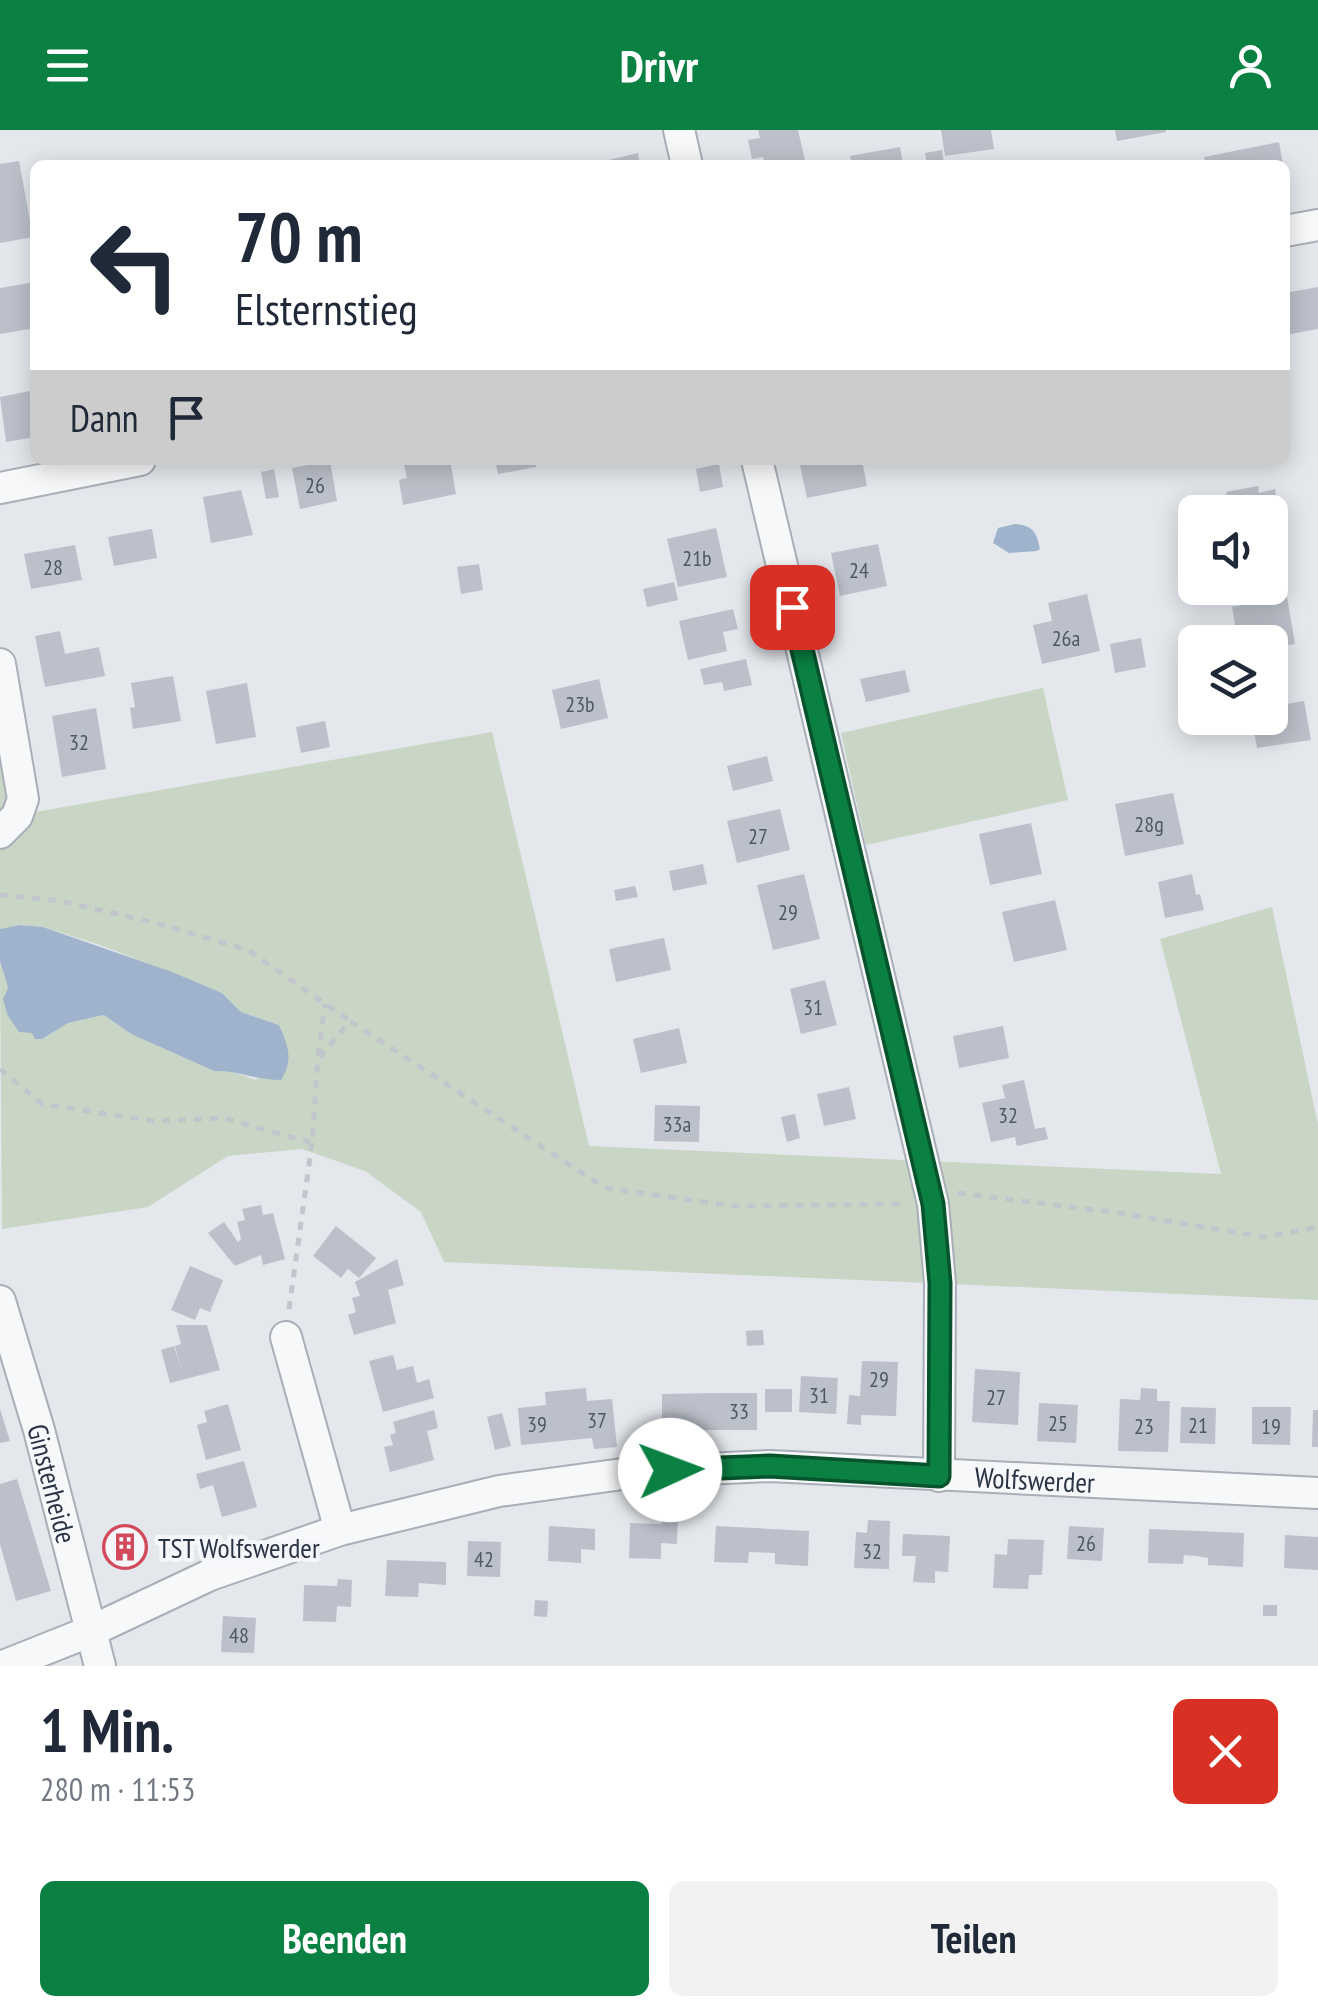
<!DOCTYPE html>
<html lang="de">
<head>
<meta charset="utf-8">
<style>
	:root { --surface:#fff; --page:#f2f2f3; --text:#1f2937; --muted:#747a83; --accent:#0b8043 }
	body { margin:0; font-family:"PT Sans Narrow",sans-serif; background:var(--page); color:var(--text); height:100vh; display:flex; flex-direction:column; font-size:38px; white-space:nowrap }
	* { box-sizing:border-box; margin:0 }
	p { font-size:32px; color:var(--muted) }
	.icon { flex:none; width:55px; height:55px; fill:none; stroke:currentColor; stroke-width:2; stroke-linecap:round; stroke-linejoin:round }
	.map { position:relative; height:1536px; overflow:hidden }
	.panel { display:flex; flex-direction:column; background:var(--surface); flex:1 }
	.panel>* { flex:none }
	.guide { position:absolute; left:30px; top:30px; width:1260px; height:305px; border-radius:15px; box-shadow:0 5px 25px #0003; background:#fff; color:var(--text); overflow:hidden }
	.buttons { position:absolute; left:1178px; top:365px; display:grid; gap:20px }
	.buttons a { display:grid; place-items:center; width:110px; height:110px; border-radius:15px; background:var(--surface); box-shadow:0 5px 25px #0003; font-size:50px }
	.pin { position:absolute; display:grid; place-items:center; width:85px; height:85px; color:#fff; margin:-42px; border-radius:20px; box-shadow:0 5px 15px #0006 }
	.me { position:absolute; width:110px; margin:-55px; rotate:88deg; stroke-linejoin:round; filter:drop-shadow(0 0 8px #0008) }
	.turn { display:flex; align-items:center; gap:35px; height:210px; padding:0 40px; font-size:45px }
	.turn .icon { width:130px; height:130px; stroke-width:2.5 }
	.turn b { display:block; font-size:70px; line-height:85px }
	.then { display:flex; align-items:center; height:95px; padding:0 40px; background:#0003; gap:20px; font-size:38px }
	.round { display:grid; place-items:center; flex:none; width:105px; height:105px; border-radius:15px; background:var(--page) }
	.overview { display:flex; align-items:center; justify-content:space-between; height:170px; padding:0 40px }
	h1 { font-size:60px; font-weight:700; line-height:75px }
	.primary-button { display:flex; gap:20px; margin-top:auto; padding:20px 40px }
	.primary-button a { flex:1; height:115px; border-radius:15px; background:var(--accent); color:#fff; font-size:40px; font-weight:700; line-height:115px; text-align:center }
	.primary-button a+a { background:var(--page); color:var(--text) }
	header { display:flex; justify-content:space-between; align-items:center; height:130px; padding:0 40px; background:var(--accent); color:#fff; font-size:45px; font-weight:700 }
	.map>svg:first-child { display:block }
	.green { fill:#c9d6c5 }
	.water { fill:#9fb4cc }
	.building { fill:#bbc0ca }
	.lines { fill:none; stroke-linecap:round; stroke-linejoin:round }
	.minor-casing { stroke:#a9aeb7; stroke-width:34 }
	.path { stroke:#c2c5cb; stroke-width:5; stroke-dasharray:8 8; stroke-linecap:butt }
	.minor { stroke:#f7f8fa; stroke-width:30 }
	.route-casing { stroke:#07532c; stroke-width:25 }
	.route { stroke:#0b8043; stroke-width:18 }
	.labels { text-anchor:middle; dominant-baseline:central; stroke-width:8; stroke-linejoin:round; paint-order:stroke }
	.number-label { font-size:22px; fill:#4f5766 }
	.street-label { font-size:28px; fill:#2b3445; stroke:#f4f6f9 }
	.poi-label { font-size:28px; fill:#2b3445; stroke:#f4f6f9; text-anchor:start }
</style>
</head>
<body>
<header><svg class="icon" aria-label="menu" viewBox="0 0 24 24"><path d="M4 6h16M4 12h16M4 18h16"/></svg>Drivr<svg class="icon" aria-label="person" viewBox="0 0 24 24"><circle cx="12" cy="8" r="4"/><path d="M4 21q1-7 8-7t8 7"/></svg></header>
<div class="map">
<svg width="1318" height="1536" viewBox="0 0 1318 1536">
	<rect width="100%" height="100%" fill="#e4e7ec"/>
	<path class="green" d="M0,534L18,685L492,602L589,1016L1221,1044L1160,809L1272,777L1318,995V1170L444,1132L421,1082L365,1041L302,1019L228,1026L148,1077L2,1099L0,831C7,857 18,895 42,909L68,893L104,885L131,904L214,941L227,940L256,950L279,895L241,882L222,863L103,816L43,797L20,795L0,799Z
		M1043,558L1068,670L866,715L841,603Z"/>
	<path class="water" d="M1015,394C1033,396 1036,401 1040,419L1037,421L1009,423L993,413L998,398Z
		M20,795L43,797L172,842L222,863L241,882L279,895C288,915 294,930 281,950C256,950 236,940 214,941L131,904L104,885L68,893L42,909H35L32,903L19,902L8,886L3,869L8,858L0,831V799Z"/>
	<path class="building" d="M758,0H798L805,30L765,35L763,27L752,29L748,10L760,8Z
		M941,0H991L994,19L945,26Z
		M1115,0H1166V2L1117,11Z
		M1279,12L1283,35H1206L1204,27Z
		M900,17L903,35H852L850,26Z
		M942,20L944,35H927L925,23Z
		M638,23L640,35H592V34Z
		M19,31L33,107L0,113V34Z
		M35,152V198L0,204V158Z
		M1318,157V199L1285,205V163Z
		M30,261L35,307L6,312L0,267Z
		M403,330H450L456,364L403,375L399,350L407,348Z
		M495,330H535L536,337L498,344Z
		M799,330H862L867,356L807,368Z
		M330,331L337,371L300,379L292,338Z
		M719,334L723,357L700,362L696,339Z
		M274,339L279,367L266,369L261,342Z
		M1258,356L1259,363L1275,359L1284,407L1270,409V382H1216L1214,375L1228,372L1226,362Z
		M241,360L253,405L211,413L203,367Z
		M716,398L727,447L678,457L667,409Z
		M152,399L157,428L114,436L108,407Z
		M878,414L887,456L840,466L831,423Z
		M75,415L82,450L31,459L24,424Z
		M479,434L483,460L461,464L457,437Z
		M674,452L678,470L647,477L643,459Z
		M1087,464L1100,521L1042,534L1033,495L1052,491L1048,473Z
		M1287,467L1295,514L1270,519V512H1238L1232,477Z
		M733,479L738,499L723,502L727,521L688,530L679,491Z
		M60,501L65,524L99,517L105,546L45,557L35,506Z
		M1141,508L1146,537L1115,543L1110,514Z
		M746,529L752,555L724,561L722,552L704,555L700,539Z
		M905,540L910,562L866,572L860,549Z
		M173,546L181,591L133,599L130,578L135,577L131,553Z
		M599,549L608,588L561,599L552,560Z
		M247,553L256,607L216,614L206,561Z
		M1304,571L1311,610L1257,618L1252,588H1270V577Z
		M96,578L106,639L62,647L52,586Z
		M325,591L330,617L301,623L296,597Z
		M767,626L773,651L733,661L727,636Z
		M1173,663L1184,714L1125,726L1115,674Z
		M780,679L790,720L737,733L727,691Z
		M1031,693L1042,744L990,755L979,704Z
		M703,734L707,754L673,761L669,741Z
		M804,744L820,809L773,820L757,755Z
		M1192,744L1196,765L1200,764L1204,780L1165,788L1158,752Z
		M635,756L638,767L616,771L614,760Z
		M1055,770L1067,820L1014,832L1002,782Z
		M664,808L671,840L616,852L609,819Z
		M825,850L837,895L801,904L790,859Z
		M1003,896L1009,928L959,938L953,906Z
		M679,898L687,933L641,943L633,909Z
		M1024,950L1035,999L1045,997L1048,1009L1017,1016L1015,1007L991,1012L982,973L1005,968L1002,955Z
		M849,957L856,989L824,996L817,964Z
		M655,975L700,976L699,1012L654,1011Z
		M795,984L800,1008L787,1012L781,987Z
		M261,1075L263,1085L273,1083L285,1129L263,1135L261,1125L235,1136L208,1103L224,1092L238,1112L241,1109L237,1092L245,1090L242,1079Z
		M336,1096L376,1128L359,1148L348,1139L341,1148L313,1126Z
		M397,1129L404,1155L388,1160L396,1193L354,1205L348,1185L356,1182L352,1168L360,1166L355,1152Z
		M190,1136L223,1150L210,1182L200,1178L195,1190L171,1180Z
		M176,1195H207L220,1240L170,1253L161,1220L174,1216L183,1243L175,1216L181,1214Z
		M763,1200L764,1215L747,1216L746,1201Z
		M393,1225L397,1240L413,1236L417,1253L429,1249L434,1268L383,1282L369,1231Z
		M862,1231L898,1232L896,1286L861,1285V1295L847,1294L849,1265L860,1266Z
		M975,1239L1020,1242L1018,1295L972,1292Z
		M801,1246L838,1248L836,1284L799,1282Z
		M586,1258L587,1271L612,1269L617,1317L594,1319L592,1308L521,1315L518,1278L546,1275L545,1262Z
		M1141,1258L1157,1259V1271H1170L1168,1322L1118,1321L1120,1269L1140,1270Z
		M765,1259H792V1282H765Z
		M721,1263H757V1300H662V1264Z
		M1039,1273L1078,1275L1076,1313L1037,1311Z
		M228,1274L241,1320L206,1330L197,1295L207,1292L204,1281Z
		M1181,1277L1216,1278L1215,1314L1180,1313Z
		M1252,1277H1291L1290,1315L1252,1314Z
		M0,1279L10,1311L0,1313Z
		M434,1280L438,1298L427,1301L434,1330L390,1342L384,1317L393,1315L390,1305L396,1303L393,1292Z
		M1313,1280H1318V1317H1312Z
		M502,1283L511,1316L495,1320L487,1287Z
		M244,1331L257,1377L222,1387L213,1355L200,1359L196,1344Z
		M17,1349L51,1461L16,1471L0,1414V1354Z
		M662,1386H678L677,1414L661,1413V1429L629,1428L630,1393L662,1394Z
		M868,1390L890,1391L889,1439L854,1438L856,1402L867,1403Z
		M549,1396L595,1399V1420L581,1419V1433L548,1431Z
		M716,1396L809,1401L808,1436L775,1434V1423L749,1422L748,1433L714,1432Z
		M1069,1396L1104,1398L1102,1431L1067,1429Z
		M1149,1399L1244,1403L1243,1437L1208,1435V1428L1196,1426L1184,1425L1183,1434L1148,1433Z
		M130,1403L138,1424L120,1431L112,1410Z
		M903,1404L950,1406L948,1442L935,1441V1453L913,1452L916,1426H902Z
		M1285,1405L1318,1407V1440L1284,1438Z
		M1008,1409L1044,1410L1042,1445H1029L1028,1459L993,1458L995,1424L1007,1425Z
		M468,1411L501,1412L500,1447L467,1446Z
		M387,1430L446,1432V1455L419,1453L418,1467L385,1466Z
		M338,1449L352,1450L351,1477L337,1476L336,1492L303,1491L304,1455L337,1456Z
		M535,1470L548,1471L547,1487L534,1486Z
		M1263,1475H1277V1486H1263Z
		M223,1486L256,1488L254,1523L221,1522Z"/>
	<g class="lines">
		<g class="minor-casing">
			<g id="minor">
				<path d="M679,0L687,35"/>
				<path d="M1285,101L1318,95"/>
				<path d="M757,330L933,1074L940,1153L939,1346"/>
				<path d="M0,358L140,330"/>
				<path d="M0,534L23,669L17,686L0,703"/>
				<path id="s1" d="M0,1171L39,1300L100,1536"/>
				<path d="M286,1207L340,1400"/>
				<path id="s2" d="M3,1536L91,1501L210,1445L340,1400L499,1361L637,1342L770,1336L1318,1363"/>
			</g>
		</g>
		<path class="path" d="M0,765L60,771L152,792L248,820L350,891
			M318,926L325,874
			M0,939L42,974L154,991L224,988L312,1013L318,929L350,891L605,1058L733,1076L907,1074
			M958,1063L1119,1083L1265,1107L1318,1097
			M289,1179L312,1013"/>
		<use href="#minor" class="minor"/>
	</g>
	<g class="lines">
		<g class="route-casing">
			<path id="route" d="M670,1340L770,1336L939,1346L940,1153L933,1074L792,477"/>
		</g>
		<use href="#route" class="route"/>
	</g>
	<defs>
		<g id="building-ring" transform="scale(2.25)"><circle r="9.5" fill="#f4f6f9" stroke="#d1495b" stroke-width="1.5"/><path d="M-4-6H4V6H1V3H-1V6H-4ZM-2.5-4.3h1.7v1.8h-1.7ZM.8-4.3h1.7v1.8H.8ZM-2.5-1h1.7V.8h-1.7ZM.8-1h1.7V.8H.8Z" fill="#d1495b"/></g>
	</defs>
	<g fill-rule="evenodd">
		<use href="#building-ring" x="125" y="1417"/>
	</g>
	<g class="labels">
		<g class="number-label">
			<text x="315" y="355">26</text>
			<text x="697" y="428">21b</text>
			<text x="53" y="437">28</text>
			<text x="859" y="440">24</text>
			<text x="1066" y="508">26a</text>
			<text x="580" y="574">23b</text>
			<text x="79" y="612">32</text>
			<text x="1149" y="694">28g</text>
			<text x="758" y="706">27</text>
			<text x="788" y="782">29</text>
			<text x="813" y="877">31</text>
			<text x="1008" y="985">32</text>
			<text x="677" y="994">33a</text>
			<text x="879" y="1249">29</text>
			<text x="819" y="1265">31</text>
			<text x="996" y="1267">27</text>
			<text x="739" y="1281">33</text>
			<text x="597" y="1290">37</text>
			<text x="1058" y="1293">25</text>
			<text x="537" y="1294">39</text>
			<text x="1198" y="1295">21</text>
			<text x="1144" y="1296">23</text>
			<text x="1271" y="1296">19</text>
			<text x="1086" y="1413">26</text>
			<text x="872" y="1421">32</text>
			<text x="484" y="1429">42</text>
			<text x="239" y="1505">48</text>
		</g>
		<g class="street-label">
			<text stroke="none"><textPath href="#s2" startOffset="1065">Wolfswerder</textPath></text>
			<text stroke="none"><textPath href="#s1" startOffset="190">Ginsterheide</textPath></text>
		</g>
		<g class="poi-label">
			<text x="158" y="1417">TST Wolfswerder</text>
		</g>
	</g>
</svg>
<div class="buttons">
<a><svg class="icon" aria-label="sound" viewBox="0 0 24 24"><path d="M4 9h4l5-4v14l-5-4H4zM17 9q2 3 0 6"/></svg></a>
<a><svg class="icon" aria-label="layers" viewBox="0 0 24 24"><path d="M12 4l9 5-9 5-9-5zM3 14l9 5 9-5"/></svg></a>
</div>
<div class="pin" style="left:792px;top:477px;background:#d93025"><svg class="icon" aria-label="arrive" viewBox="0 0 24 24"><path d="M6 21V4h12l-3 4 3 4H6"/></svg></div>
<svg class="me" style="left:670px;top:1340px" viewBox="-20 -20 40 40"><circle r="19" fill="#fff"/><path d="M0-13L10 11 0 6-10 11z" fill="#0b8043"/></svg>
<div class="guide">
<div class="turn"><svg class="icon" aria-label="left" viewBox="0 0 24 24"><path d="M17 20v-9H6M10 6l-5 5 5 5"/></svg><div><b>70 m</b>Elsternstieg</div></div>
<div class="then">Dann<svg class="icon" aria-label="arrive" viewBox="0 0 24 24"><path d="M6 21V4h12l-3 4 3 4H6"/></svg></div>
</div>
</div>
<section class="panel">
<div class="overview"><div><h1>1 Min.</h1><p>280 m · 11:53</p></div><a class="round" style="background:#d93025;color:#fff"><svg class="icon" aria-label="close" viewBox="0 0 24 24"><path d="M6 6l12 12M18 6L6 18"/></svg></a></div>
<div class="primary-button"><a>Beenden</a><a>Teilen</a></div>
</section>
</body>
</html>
